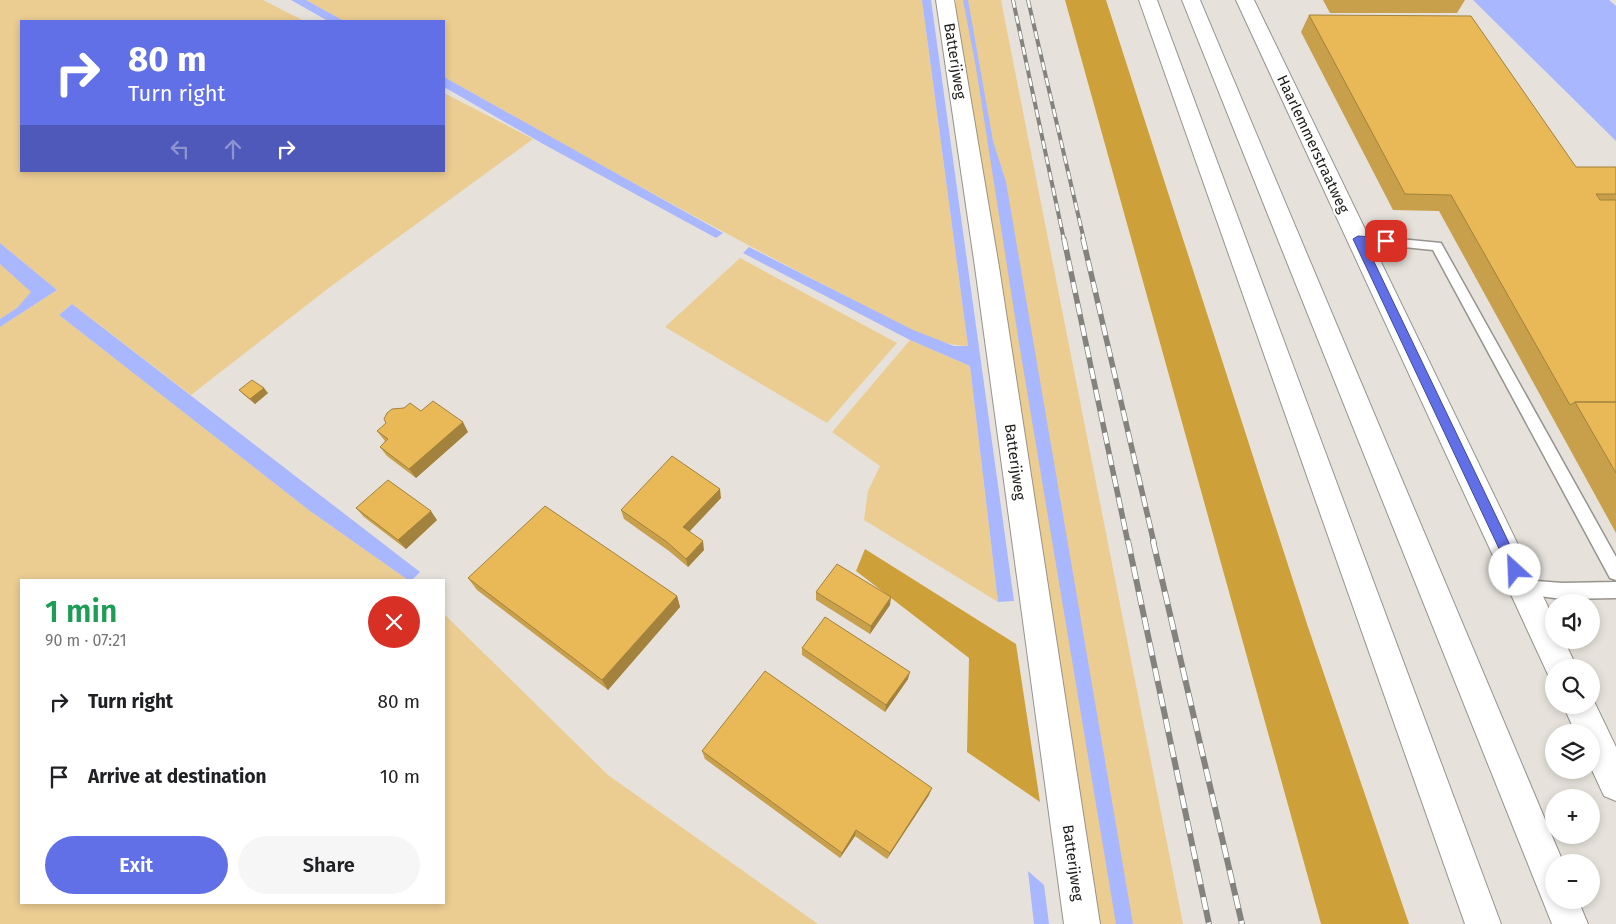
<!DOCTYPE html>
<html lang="en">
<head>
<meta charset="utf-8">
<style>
	:root { --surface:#fff; --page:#f6f6f6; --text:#202124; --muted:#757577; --accent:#6270e8 }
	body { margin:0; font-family:"Fira Sans",sans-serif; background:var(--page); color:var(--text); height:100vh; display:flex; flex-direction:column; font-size:19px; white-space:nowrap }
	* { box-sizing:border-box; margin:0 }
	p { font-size:16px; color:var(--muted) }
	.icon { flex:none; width:28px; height:28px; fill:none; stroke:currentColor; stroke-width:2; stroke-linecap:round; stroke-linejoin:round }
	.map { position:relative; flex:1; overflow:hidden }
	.sheet { position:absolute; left:20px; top:579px; width:425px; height:325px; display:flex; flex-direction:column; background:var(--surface); border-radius:0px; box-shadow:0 2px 8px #0003 }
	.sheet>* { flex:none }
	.guide { position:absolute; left:20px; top:20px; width:425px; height:152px; border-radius:0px; box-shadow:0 2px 8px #0003; background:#6270e8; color:#fff; overflow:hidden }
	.controls { position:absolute; left:1545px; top:594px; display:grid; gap:10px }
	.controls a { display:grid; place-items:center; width:55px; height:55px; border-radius:50%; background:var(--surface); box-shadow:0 2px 8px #0003; font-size:25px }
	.pin { position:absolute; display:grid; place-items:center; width:42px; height:42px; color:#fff; margin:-21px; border-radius:10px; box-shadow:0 2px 8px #0006 }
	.me { position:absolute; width:55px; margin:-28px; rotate:335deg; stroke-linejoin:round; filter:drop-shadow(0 0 4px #0008) }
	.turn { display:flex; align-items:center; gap:18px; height:105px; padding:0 25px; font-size:22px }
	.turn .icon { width:65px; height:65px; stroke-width:2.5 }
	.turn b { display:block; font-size:35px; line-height:42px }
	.lanes { display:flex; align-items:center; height:48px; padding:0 25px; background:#0003; justify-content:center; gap:25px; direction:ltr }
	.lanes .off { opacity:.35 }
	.round { display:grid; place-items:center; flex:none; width:52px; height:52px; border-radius:26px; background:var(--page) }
	.summary { display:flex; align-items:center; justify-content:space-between; height:85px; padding:0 25px }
	h1 { font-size:30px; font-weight:600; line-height:38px; color:#1e9e55 }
	.action { display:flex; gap:10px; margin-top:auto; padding:10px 25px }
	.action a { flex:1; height:58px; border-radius:30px; background:var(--accent); color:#fff; font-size:20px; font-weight:600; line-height:58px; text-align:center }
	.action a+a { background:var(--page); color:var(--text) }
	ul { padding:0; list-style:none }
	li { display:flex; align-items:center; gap:15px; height:75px; padding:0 25px }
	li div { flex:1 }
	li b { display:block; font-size:19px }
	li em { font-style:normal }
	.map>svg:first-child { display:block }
	.green { fill:#ebcd92 }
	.forest { fill:#cea03a }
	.water { fill:#a8b7fe }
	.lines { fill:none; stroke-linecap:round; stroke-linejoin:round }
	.lane-casing { stroke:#97938d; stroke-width:3 }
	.street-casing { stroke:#97938d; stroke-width:2 }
	.secondary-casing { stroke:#97938d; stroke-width:2 }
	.highway-casing { stroke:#97938d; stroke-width:2 }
	.lane { fill:#fff; fill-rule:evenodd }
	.street { fill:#fff; fill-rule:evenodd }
	.secondary { fill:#fff; fill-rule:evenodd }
	.highway { fill:#fff; fill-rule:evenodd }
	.rail-far2-casing { stroke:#84827d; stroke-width:4 }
	.rail-far1-casing { stroke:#84827d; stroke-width:5.5 }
	.rail-casing { stroke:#84827d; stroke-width:6 }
	.rail-far2 { stroke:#fff; stroke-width:2.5; stroke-dasharray:8; stroke-linecap:butt }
	.rail-far1 { stroke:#fff; stroke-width:4; stroke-dasharray:11; stroke-linecap:butt }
	.rail { stroke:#fff; stroke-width:4.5; stroke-dasharray:13; stroke-linecap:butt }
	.wall { fill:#c89f4a }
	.shaded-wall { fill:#a2823c }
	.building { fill:#e8b956; stroke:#a2823c }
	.route { fill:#6270e8; stroke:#404997 }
	.labels { text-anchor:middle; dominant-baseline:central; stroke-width:4.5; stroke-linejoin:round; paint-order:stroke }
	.street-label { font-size:15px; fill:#1f1e1b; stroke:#fff }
</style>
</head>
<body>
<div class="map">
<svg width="1616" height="924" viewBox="0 0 1616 924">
	<rect width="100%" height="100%" fill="#e6e2db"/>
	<path class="green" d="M0,0H263L304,21H21V171H444V93L533,139L330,287L191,395L72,304L59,315L310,511L408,580H21V902H444V614L608,775L818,924H0V327L57,290L0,243Z
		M306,0H922L968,346C930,346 871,309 836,291C703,223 574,150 444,77V21H344Z
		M956,0H1001L1183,924H1098L956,21Z
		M740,258L897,343L827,423L665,327Z
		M0,264L32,292L17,308L0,319Z
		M910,340L970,366L998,602L864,520L868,491L880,466L832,432Z"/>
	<path class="forest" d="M1065,0H1106L1308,627L1409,924H1321Z
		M865,549L1016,644L1040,802L967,752L969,658L856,571Z"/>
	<path class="water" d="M291,0H306L344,21H328Z
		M922,0H931L1014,601L998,602L970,366L910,340L743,253L749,247L913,330L954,346H968Z
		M963,0H968L993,141L1006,182L1133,924H1116L1019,343L976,68Z
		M1473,0H1609L1616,6V141Z
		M444,77L723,233L716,238L545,145L444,87Z
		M0,243L57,290L0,327V319L17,308L31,292L0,264Z
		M72,304L420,572L412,580H408L310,511L59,315Z
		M1028,871L1044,885L1049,924H1034Z"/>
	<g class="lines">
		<g class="lane-casing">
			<path id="lane" d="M1358,235L1441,243L1616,557V580L1610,578L1433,250L1354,242L1352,239Z
				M1524,580L1562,583L1616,582V598L1562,599L1524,594L1518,592L1516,587L1518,582Z"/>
		</g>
		<g class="street-casing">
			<path id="street" d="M936,0H954L999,267L1100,924H1064L975,267Z"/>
		</g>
		<g class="secondary-casing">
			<path id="secondary" d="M1236,0H1254L1554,619V640H1564L1577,668H1554V680L1550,679Z
				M1591,695L1616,747V801L1604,796L1591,768V732H1575L1563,705H1591Z"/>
		</g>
		<g class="highway-casing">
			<path id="highway" d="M1139,0H1157L1501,924H1465Z
				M1182,0H1200L1563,862H1554V900H1578L1588,924H1552Z"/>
		</g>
		<use href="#lane" class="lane"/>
		<use href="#street" class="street"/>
		<use href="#secondary" class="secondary"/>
		<use href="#highway" class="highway"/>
		<g class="rail-far2-casing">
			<path id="rail-far2" d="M1013,0L1064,240
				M1028,0L1084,240"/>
		</g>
		<g class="rail-far1-casing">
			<path id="rail-far1" d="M1064,239L1128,543
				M1083,239L1154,543"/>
		</g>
		<g class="rail-casing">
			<path id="rail" d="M1128,541L1209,924
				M1153,541L1242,924"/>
		</g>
		<use href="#rail-far2" class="rail-far2"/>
		<use href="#rail-far1" class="rail-far1"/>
		<use href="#rail" class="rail"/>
	</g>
	<path class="wall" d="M1323,0H1465L1457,13H1330Z
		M1309,15L1576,167H1616V533L1439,211L1393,210L1301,32Z
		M239,390L268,393L255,404L244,395Z
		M421,411L468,432L416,478L387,456L380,447L385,441L377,431Z
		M721,498L689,532L704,550L688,567L669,551L624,519L621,510Z
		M356,508L437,520L406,549L364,517Z
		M468,578L677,596L680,607L608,690L477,590Z
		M816,592L890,605L870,634L816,600Z
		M802,648L908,679L885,712L802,655Z
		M702,751L929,795L887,859L855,836L840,858L705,759Z"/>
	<path class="shaded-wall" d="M264,388L268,393L255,404L250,399Z
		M463,422L468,432L416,478L409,469Z
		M720,489L721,498L685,536L683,527Z
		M431,511L437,520L406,549L398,540Z
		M703,541L704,550L688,567L686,559Z
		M677,596L680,607L608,690L602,680Z
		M891,597L890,605L870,634L871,626Z
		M910,672L908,679L885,712L886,705Z
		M932,788L929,795L887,859L890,853Z
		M856,830L855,836L840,858L842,853Z"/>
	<path class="building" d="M1309,15L1471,16L1576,167H1616V194H1596L1600,200H1616V402H1575L1570,405L1451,195L1405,194Z
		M252,380L264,388L250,399L239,390Z
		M433,401L463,422L409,469L380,447L388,439L377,431L386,423L384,419L387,413L392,409L404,408L410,403L421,411Z
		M1575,402H1616V473Z
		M672,456L720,489L683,527L703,541L686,559L667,542L621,510Z
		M388,480L431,511L398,540L356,508Z
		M545,506L677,596L602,680L468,578Z
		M837,564L891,597L871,626L816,592Z
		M825,617L910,672L886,705L802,648Z
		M765,671L932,788L890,853L856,830L842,853L702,751Z"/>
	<path class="route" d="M1358,236L1386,238L1391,241L1386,244L1365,243L1520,566L1522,570L1520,574L1515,575L1511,574L1353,239Z"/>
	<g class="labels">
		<g class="street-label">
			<text transform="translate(955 61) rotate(81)">Batterijweg</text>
			<text transform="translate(1313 144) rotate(65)">Haarlemmerstraatweg</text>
			<text transform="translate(1015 462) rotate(82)">Batterijweg</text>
			<text transform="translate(1073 863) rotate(82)">Batterijweg</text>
		</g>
	</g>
</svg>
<div class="controls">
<a><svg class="icon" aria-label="sound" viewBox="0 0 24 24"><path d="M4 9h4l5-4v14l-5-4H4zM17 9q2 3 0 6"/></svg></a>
<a><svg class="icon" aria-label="search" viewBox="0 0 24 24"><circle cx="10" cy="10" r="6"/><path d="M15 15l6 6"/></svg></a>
<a><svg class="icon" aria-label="layers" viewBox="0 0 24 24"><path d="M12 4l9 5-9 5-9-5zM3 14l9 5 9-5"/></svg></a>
<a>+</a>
<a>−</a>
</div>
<div class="pin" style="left:1386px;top:241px;background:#d93025"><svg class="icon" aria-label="arrive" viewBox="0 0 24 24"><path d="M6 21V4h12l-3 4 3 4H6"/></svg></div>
<svg class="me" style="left:1515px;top:570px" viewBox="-20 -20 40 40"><circle r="19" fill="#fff"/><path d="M0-13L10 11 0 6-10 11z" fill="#6270e8"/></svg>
<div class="guide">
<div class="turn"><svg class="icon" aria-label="right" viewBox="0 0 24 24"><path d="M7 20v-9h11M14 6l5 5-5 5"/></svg><div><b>80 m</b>Turn right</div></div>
<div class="lanes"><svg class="icon off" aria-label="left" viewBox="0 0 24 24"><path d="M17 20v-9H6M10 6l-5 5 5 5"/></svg><svg class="icon off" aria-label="ahead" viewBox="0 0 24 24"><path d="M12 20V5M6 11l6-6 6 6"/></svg><svg class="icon" aria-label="right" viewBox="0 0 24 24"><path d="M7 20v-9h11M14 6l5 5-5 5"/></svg></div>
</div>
<section class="sheet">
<div class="summary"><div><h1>1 min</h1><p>90 m · 07:21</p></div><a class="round" style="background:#d93025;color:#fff"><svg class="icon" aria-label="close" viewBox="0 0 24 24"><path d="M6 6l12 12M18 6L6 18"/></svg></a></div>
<ul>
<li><svg class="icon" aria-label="right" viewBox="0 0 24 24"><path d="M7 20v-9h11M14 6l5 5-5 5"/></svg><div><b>Turn right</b></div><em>80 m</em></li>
<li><svg class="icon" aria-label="arrive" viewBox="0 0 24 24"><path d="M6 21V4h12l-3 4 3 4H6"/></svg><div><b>Arrive at destination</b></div><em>10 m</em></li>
</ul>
<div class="action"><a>Exit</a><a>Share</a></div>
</section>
</div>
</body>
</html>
